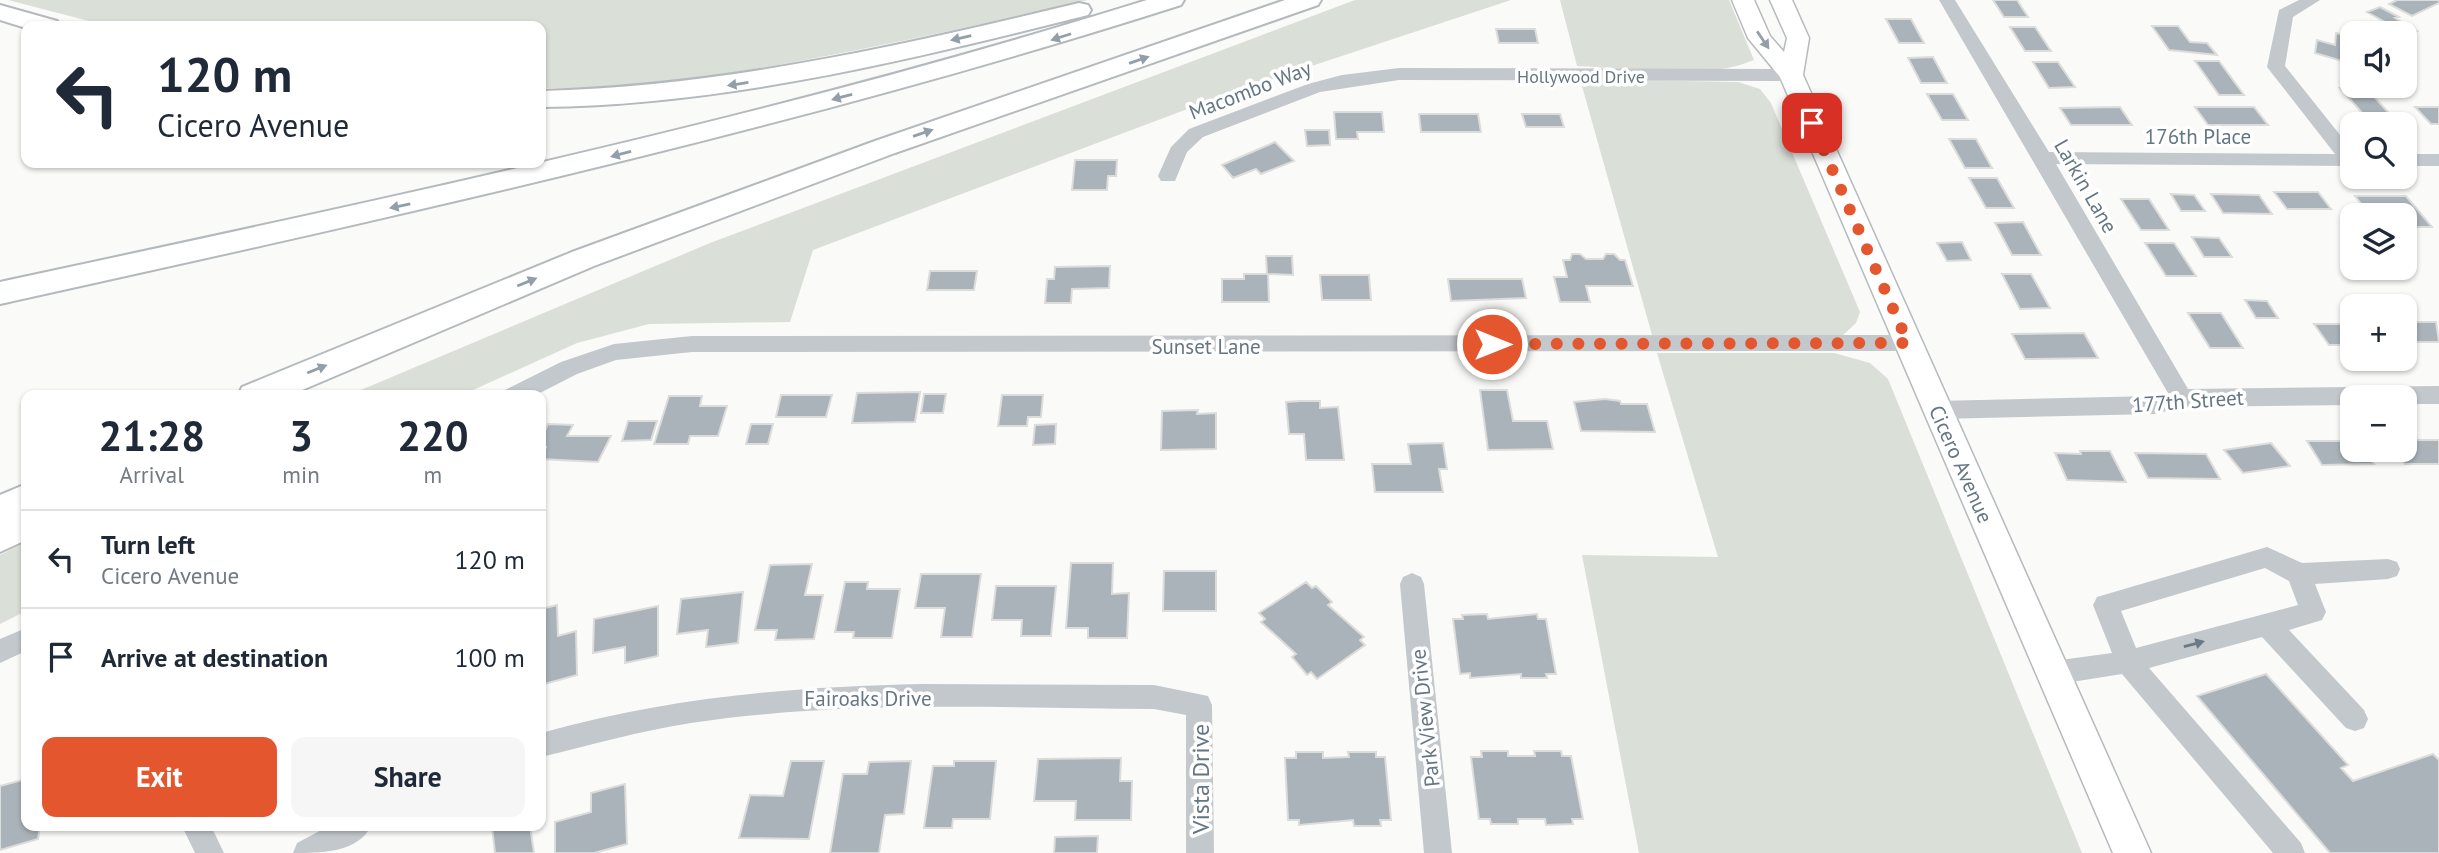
<!DOCTYPE html>
<html lang="en">
<head>
<meta charset="utf-8">
<style>
	:root { --surface:#fff; --page:#f6f6f7; --text:#1f2937; --muted:#747a83; --line:#e0e1e3; --accent:#e4572e }
	body { margin:0; font-family:"PT Sans",sans-serif; background:var(--page); color:var(--text); height:100vh; display:flex; flex-direction:column; font-size:26px; white-space:nowrap }
	* { box-sizing:border-box; margin:0 }
	p { font-size:23px; color:var(--muted) }
	.icon { flex:none; width:38px; height:38px; fill:none; stroke:currentColor; stroke-width:2; stroke-linecap:round; stroke-linejoin:round }
	.map { position:relative; flex:1; overflow:hidden }
	.sheet { position:absolute; left:21px; top:390px; width:525px; height:441px; display:flex; flex-direction:column; background:var(--surface); border-radius:14px; box-shadow:0 2px 5px #0004 }
	.sheet>* { flex:none }
	.hud { position:absolute; left:21px; top:21px; width:525px; height:147px; border-radius:14px; box-shadow:0 2px 5px #0004; background:#fff; color:var(--text); overflow:hidden }
	.controls { position:absolute; left:2340px; top:21px; display:grid; gap:14px }
	.controls a { display:grid; place-items:center; width:77px; height:77px; border-radius:14px; background:var(--surface); box-shadow:0 2px 5px #0004; font-size:35px }
	.pin { position:absolute; display:grid; place-items:center; width:60px; height:60px; color:#fff; margin:-30px; border-radius:14px; box-shadow:0 4px 10px #0006 }
	.me { position:absolute; width:77px; margin:-38px; rotate:90deg; stroke-linejoin:round; filter:drop-shadow(0 0 5px #0008) }
	.turn { display:flex; align-items:center; gap:24px; height:147px; padding:0 21px; font-size:32px }
	.turn .icon { width:91px; height:91px; stroke-width:2.5 }
	.turn b { display:block; font-size:49px; line-height:60px }
	.eta { display:flex; justify-content:space-evenly; align-items:center; height:119px; text-align:center }
	.eta b { font-size:42px; font-weight:600; line-height:49px }
	.primary-button { display:flex; gap:14px; margin-top:auto; padding:14px 21px }
	.primary-button a { flex:1; height:80px; border-radius:14px; background:var(--accent); color:#fff; font-size:28px; font-weight:600; line-height:80px; text-align:center }
	.primary-button a+a { background:var(--page); color:var(--text) }
	ul { padding:0; list-style:none }
	li { display:flex; align-items:center; gap:21px; height:98px; padding:0 21px; border-top:2px solid var(--line) }
	li div { flex:1 }
	li b { display:block; font-size:26px }
	li em { font-style:normal }
	.map>svg:first-child { display:block }
	.green { fill:#dadfd7 }
	.building { fill:#aab3b9; stroke:#dcdcda; stroke-width:2 }
	.lines { fill:none; stroke-linecap:round; stroke-linejoin:round }
	.major-casing { stroke:#b5babe; stroke-width:3 }
	.highway-casing { stroke:#b4b9bd; stroke-width:4 }
	.minor { fill:#c3c8cc; fill-rule:evenodd }
	.major { fill:#fff; fill-rule:evenodd }
	.highway { fill:#fff; fill-rule:evenodd }
	.oneway { fill:#939fa8 }
	.oneway2 { fill:#6a7a87 }
	.route { stroke:#e4572e; stroke-width:12; stroke-dasharray:0 21.6 }
	.labels { text-anchor:middle; dominant-baseline:central; stroke-width:7; stroke-linejoin:round; paint-order:stroke }
	.far-street-label { font-size:18px; fill:#657683; stroke:#fff }
	.street-label { font-size:21px; fill:#657683; stroke:#fff }
	.near-street-label { font-size:24px; fill:#657683; stroke:#fff }
</style>
</head>
<body>
<div class="map">
<svg width="2439" height="853" viewBox="0 0 2439 853">
	<rect width="100%" height="100%" fill="#fafaf8"/>
	<path class="green" d="M8,0H1088C990,23 893,44 795,62C710,77 627,90 541,88V26H108Z
		M1355,0H1511L1230,93L813,250L790,322L649,324L577,343L462,395H349L710,243Z
		M1560,0H1729L1754,60C1706,81 1629,68 1577,66Z
		M1580,79L1738,82L1760,89L1771,103L1860,312L1856,323L1842,336L1652,335Z
		M1657,353H1834L1870,363L1888,379L2082,853H1639L1582,555L1718,557Z
		M26,542V611L0,624V555Z"/>
	<path class="building" d="M1993,0H2017L2028,17H2004Z
		M2397,0H2439V3L2412,16L2389,4Z
		M2380,7L2399,17L2395,18L2417,31L2404,36V33H2376L2367,28L2383,21L2367,12Z
		M1886,19H1911L1924,43H1899Z
		M2152,26H2178L2190,42L2207,43L2217,55L2169,50Z
		M2010,27H2035L2051,51H2025Z
		M1496,29H1535L1538,43H1499Z
		M2336,33L2352,37V64L2315,53L2317,40L2335,45Z
		M1933,57L1947,83H1921L1908,58Z
		M2195,61H2219L2244,95H2219Z
		M2033,62H2058L2075,87L2049,88Z
		M2340,88H2366L2399,124H2372Z
		M1927,94H1953L1968,120H1942Z
		M2120,107L2132,125H2071L2060,108Z
		M2195,107H2254L2268,125H2208Z
		M2415,107H2439V124H2431Z
		M1334,112H1382L1384,132H1357L1358,139H1336Z
		M1419,114H1478L1481,132H1421Z
		M1522,114H1560L1564,127H1526Z
		M1305,130H1329L1330,145L1307,146Z
		M1949,139H1976L1992,168H1965Z
		M1275,142L1294,161L1261,174L1256,169L1233,178L1222,165Z
		M1075,160H1117L1116,176H1108L1107,190H1072Z
		M1969,178H1997L2014,208H1986Z
		M2274,192H2318L2331,209H2287Z
		M2171,194L2194,195L2205,211H2181Z
		M2211,194L2259,195L2272,214L2223,213Z
		M2355,196H2406L2432,227H2409L2404,215H2370Z
		M2121,199H2149L2169,230H2141Z
		M2023,222L2041,255H2012L1995,223Z
		M2192,237L2219,238L2232,257H2204Z
		M1962,242L1971,260L1947,261L1937,243Z
		M2145,243H2174L2196,276H2166Z
		M1572,254H1580L1586,259H1603L1606,254H1614L1620,260H1625L1633,286H1586L1590,302H1560L1554,277H1567L1563,260H1570Z
		M1266,256H1292L1293,275L1267,274Z
		M1110,266L1109,288L1072,289L1071,303H1045L1047,279H1054L1055,267Z
		M930,271H977L974,290H927Z
		M1244,274H1268L1269,302H1222V279H1244Z
		M2002,274H2031L2050,308L2020,309Z
		M1320,275H1369L1371,300H1322Z
		M1448,279H1522L1526,298L1451,301Z
		M2245,300L2267,301L2278,318H2256Z
		M2188,313H2221L2243,348H2210Z
		M2404,322H2436L2439,342H2404Z
		M2314,324H2352V345H2329Z
		M2084,333L2098,358L2025,359L2012,334Z
		M1480,390H1507L1513,421H1547L1553,449L1488,450Z
		M920,392L915,422L852,423L857,393Z
		M924,394H946L943,413H921Z
		M781,395H832L826,417H776Z
		M1002,395H1043L1041,417H1028L1027,426H998Z
		M669,396H702L700,406H727L718,436H690L688,444H654Z
		M1605,399L1620,401L1621,404H1647L1655,432L1581,431L1574,402Z
		M1301,401H1320V408L1338,407L1344,460H1306L1304,434H1289L1286,402Z
		M1198,410L1197,414L1216,413V449L1161,450L1162,411Z
		M628,421H657L651,440L622,441Z
		M548,424L573,425L567,436H611L598,462L541,459L546,447L541,446V439Z
		M751,424H773L768,444H746Z
		M1056,424L1055,444L1033,445L1035,425Z
		M2404,440H2439V464H2405L2395,450H2404Z
		M2307,441H2352V450H2364L2374,464L2322,465Z
		M1443,443L1447,469H1439L1443,492H1375L1372,464H1411L1408,444Z
		M2271,443L2290,466L2243,473L2224,450Z
		M2080,451H2110L2126,482L2067,480L2055,453L2081,454Z
		M2135,453L2206,454L2220,479L2148,478Z
		M1071,563H1113L1112,594L1129,593L1127,638H1088V628H1066Z
		M812,564L805,595H823L814,639L775,640L777,630H755L770,565Z
		M1164,571H1216V611H1163Z
		M921,574H981L972,637H941L945,608H915Z
		M845,582H868L867,589H900L892,638H853L854,632H835Z
		M1306,582L1312,588L1316,586L1332,602L1328,605L1364,637L1360,640L1365,645L1317,679L1311,672L1307,675L1292,657L1296,654L1261,622L1265,619L1259,613Z
		M996,586H1056L1051,636H1021L1022,620H992Z
		M743,592L738,643L706,647L708,630L677,634L681,599Z
		M557,605L558,636L576,631L577,675L541,685V609Z
		M658,606V656L625,663V647L593,653L594,619Z
		M1487,614L1488,619L1537,614L1538,619H1546L1556,674H1546L1547,678H1521V674L1470,678V673L1460,674L1453,619H1463L1462,615Z
		M2266,674L2348,765L2341,768L2353,781L2433,754L2439,760V853H2330L2197,696Z
		M1481,751H1508V756H1535L1534,751H1561L1562,756H1571L1583,819H1572L1573,824L1546,825L1545,819H1518V824H1491L1490,819H1479L1471,757H1482Z
		M1296,752H1323V758L1349,757L1348,752H1376V757H1385L1391,820H1380L1381,826H1354L1353,820L1299,825V820H1288L1285,758H1296Z
		M1121,758L1120,781H1132L1131,820H1075L1076,801H1034L1038,759Z
		M791,761H824L809,839L739,838L750,795L783,796Z
		M911,761L904,814L885,815L879,853H830L843,774H867L869,762Z
		M954,761H996L990,819H953L952,828H924L933,766H954Z
		M26,779V826H40L38,839L0,850V786Z
		M625,784L627,844L594,853H555V822L591,812V793Z
		M530,826L534,853H495L492,827Z
		M1098,836L1097,853H1054L1055,837Z"/>
	<g class="lines">
		<g class="major-casing">
			<path id="major" d="M1732,0H1754L1770,36L1784,52L1787,38L1770,0H1792L1809,38L1803,75L2151,853H2113L1780,77L1748,38Z"/>
		</g>
		<g class="highway-casing">
			<path id="highway" d="M1147,0H1184L1181,5C793,129 397,216 0,304V282C385,199 770,118 1147,0Z
				M1285,0H1321L1318,5L895,153L594,266L288,396H238L242,387L572,252L875,141Z
				M1079,3L1088,5L1091,10L1088,15C908,60 727,105 541,107V91C725,86 901,46 1079,3Z
				M0,5L57,21L61,26L26,28L0,20Z
				M26,484V540L0,552V495Z"/>
		</g>
		<path class="minor" d="M1939,0H1955L2049,152L2335,154L2267,67L2279,10L2299,0H2320L2293,17L2285,66L2352,150V166L2056,164L2188,389L2439,386V404H2404V397H2352V405L2182,407L2155,414L1937,419L1929,416L1926,410L1929,404L1937,401L2155,396L2168,393Z
			M1399,68L1791,69L1800,75L1791,81L1399,80L1320,92L1203,137L1187,152L1175,181H1161L1158,176L1171,147L1189,129L1308,84L1342,75Z
			M2404,154H2439V166H2404Z
			M1908,335L1916,337L1919,343L1916,349L1908,351L692,352L616,360L577,374L534,396H502L505,390L561,362L614,344L692,336Z
			M2267,547L2302,563L2388,559L2397,562L2400,569L2397,576L2388,579L2315,584L2326,612L2322,620L2289,630L2364,710L2368,719L2364,728L2355,731L2346,728L2262,637L2149,668L2301,843L2305,853H2273L2122,674L2053,685L2044,681L2040,673L2044,665L2053,661L2112,653L2093,605L2097,597ZM2265,568L2289,581L2298,605L2136,648L2121,611Z
			M1412,573L1421,577L1424,584L1452,853H1424L1400,584L1403,577Z
			M26,628V651L0,663V639Z
			M922,684L1154,685L1208,696L1212,705L1214,853H1186V715L1154,709C1000,708 844,700 691,723C640,731 591,745 541,757V733C670,697 788,687 922,684Z
			M182,826H211L224,853H195Z
			M329,826H371C358,853 320,853 293,853L297,843Z"/>
		<use href="#major" class="major"/>
		<use href="#highway" class="highway"/>
	</g>
	<defs><path id="oneway-solid" d="M-6-.8H1V-3.2L6.5 0L1 3.2V.8H-6Z" transform="scale(1.75)"/></defs>
	<g class="oneway">
		<use href="#oneway-solid" transform="translate(1061 37) rotate(162)"/>
		<use href="#oneway-solid" transform="translate(961 38) rotate(167)"/>
		<use href="#oneway-solid" transform="translate(1763 40) rotate(56)"/>
		<use href="#oneway-solid" transform="translate(1139 60) rotate(-19)"/>
		<use href="#oneway-solid" transform="translate(738 84) rotate(171)"/>
		<use href="#oneway-solid" transform="translate(842 97) rotate(165)"/>
		<use href="#oneway-solid" transform="translate(923 133) rotate(-19)"/>
		<use href="#oneway-solid" transform="translate(621 154) rotate(165)"/>
		<use href="#oneway-solid" transform="translate(400 206) rotate(168)"/>
		<use href="#oneway-solid" transform="translate(527 282) rotate(-22)"/>
		<use href="#oneway-solid" transform="translate(317 369) rotate(-22)"/>
	</g>
	<use class="oneway2" href="#oneway-solid" transform="translate(2194 644) rotate(-15)"/>
	<g class="lines">
		<path class="route" d="M1492,344L1908,343L1812,123"/>
	</g>
	<g class="labels">
		<g class="far-street-label">
			<text x="1581" y="76">Hollywood Drive</text>
		</g>
		<g class="street-label">
			<text transform="translate(1250 90) rotate(-21)">Macombo Way</text>
			<text x="2198" y="136">176th Place</text>
			<text transform="translate(2086 186) rotate(60)">Larkin Lane</text>
			<text x="1206" y="346">Sunset Lane</text>
			<text transform="translate(2188 401) rotate(-4)">177th Street</text>
			<text transform="translate(1961 464) rotate(66)">Cicero Avenue</text>
			<text x="868" y="698">Fairoaks Drive</text>
			<text transform="translate(1425 718) rotate(-96)">Park View Drive</text>
		</g>
		<g class="near-street-label">
			<text transform="translate(1200 779) rotate(-90)">Vista Drive</text>
		</g>
	</g>
</svg>
<div class="controls">
<a><svg class="icon" aria-label="sound" viewBox="0 0 24 24"><path d="M4 9h4l5-4v14l-5-4H4zM17 9q2 3 0 6"/></svg></a>
<a><svg class="icon" aria-label="search" viewBox="0 0 24 24"><circle cx="10" cy="10" r="6"/><path d="M15 15l6 6"/></svg></a>
<a><svg class="icon" aria-label="layers" viewBox="0 0 24 24"><path d="M12 4l9 5-9 5-9-5zM3 14l9 5 9-5"/></svg></a>
<a>+</a>
<a>−</a>
</div>
<div class="pin" style="left:1812px;top:123px;background:#d93025"><svg class="icon" aria-label="arrive" viewBox="0 0 24 24"><path d="M6 21V4h12l-3 4 3 4H6"/></svg></div>
<svg class="me" style="left:1492px;top:344px" viewBox="-20 -20 40 40"><circle r="17" fill="#e4572e" stroke="#fff" stroke-width="3"/><path d="M0-11L8 9 0 5-8 9z" fill="#fff"/></svg>
<div class="hud">
<div class="turn"><svg class="icon" aria-label="left" viewBox="0 0 24 24"><path d="M17 20v-9H6M10 6l-5 5 5 5"/></svg><div><b>120 m</b>Cicero Avenue</div></div>
</div>
<section class="sheet">
<div class="eta">
<div><b>21:28</b><p>Arrival</p></div>
<div><b>3</b><p>min</p></div>
<div><b>220</b><p>m</p></div>
</div>
<ul>
<li><svg class="icon" aria-label="left" viewBox="0 0 24 24"><path d="M17 20v-9H6M10 6l-5 5 5 5"/></svg><div><b>Turn left</b><p>Cicero Avenue</p></div><em>120 m</em></li>
<li><svg class="icon" aria-label="arrive" viewBox="0 0 24 24"><path d="M6 21V4h12l-3 4 3 4H6"/></svg><div><b>Arrive at destination</b></div><em>100 m</em></li>
</ul>
<div class="primary-button"><a>Exit</a><a>Share</a></div>
</section>
</div>
</body>
</html>
